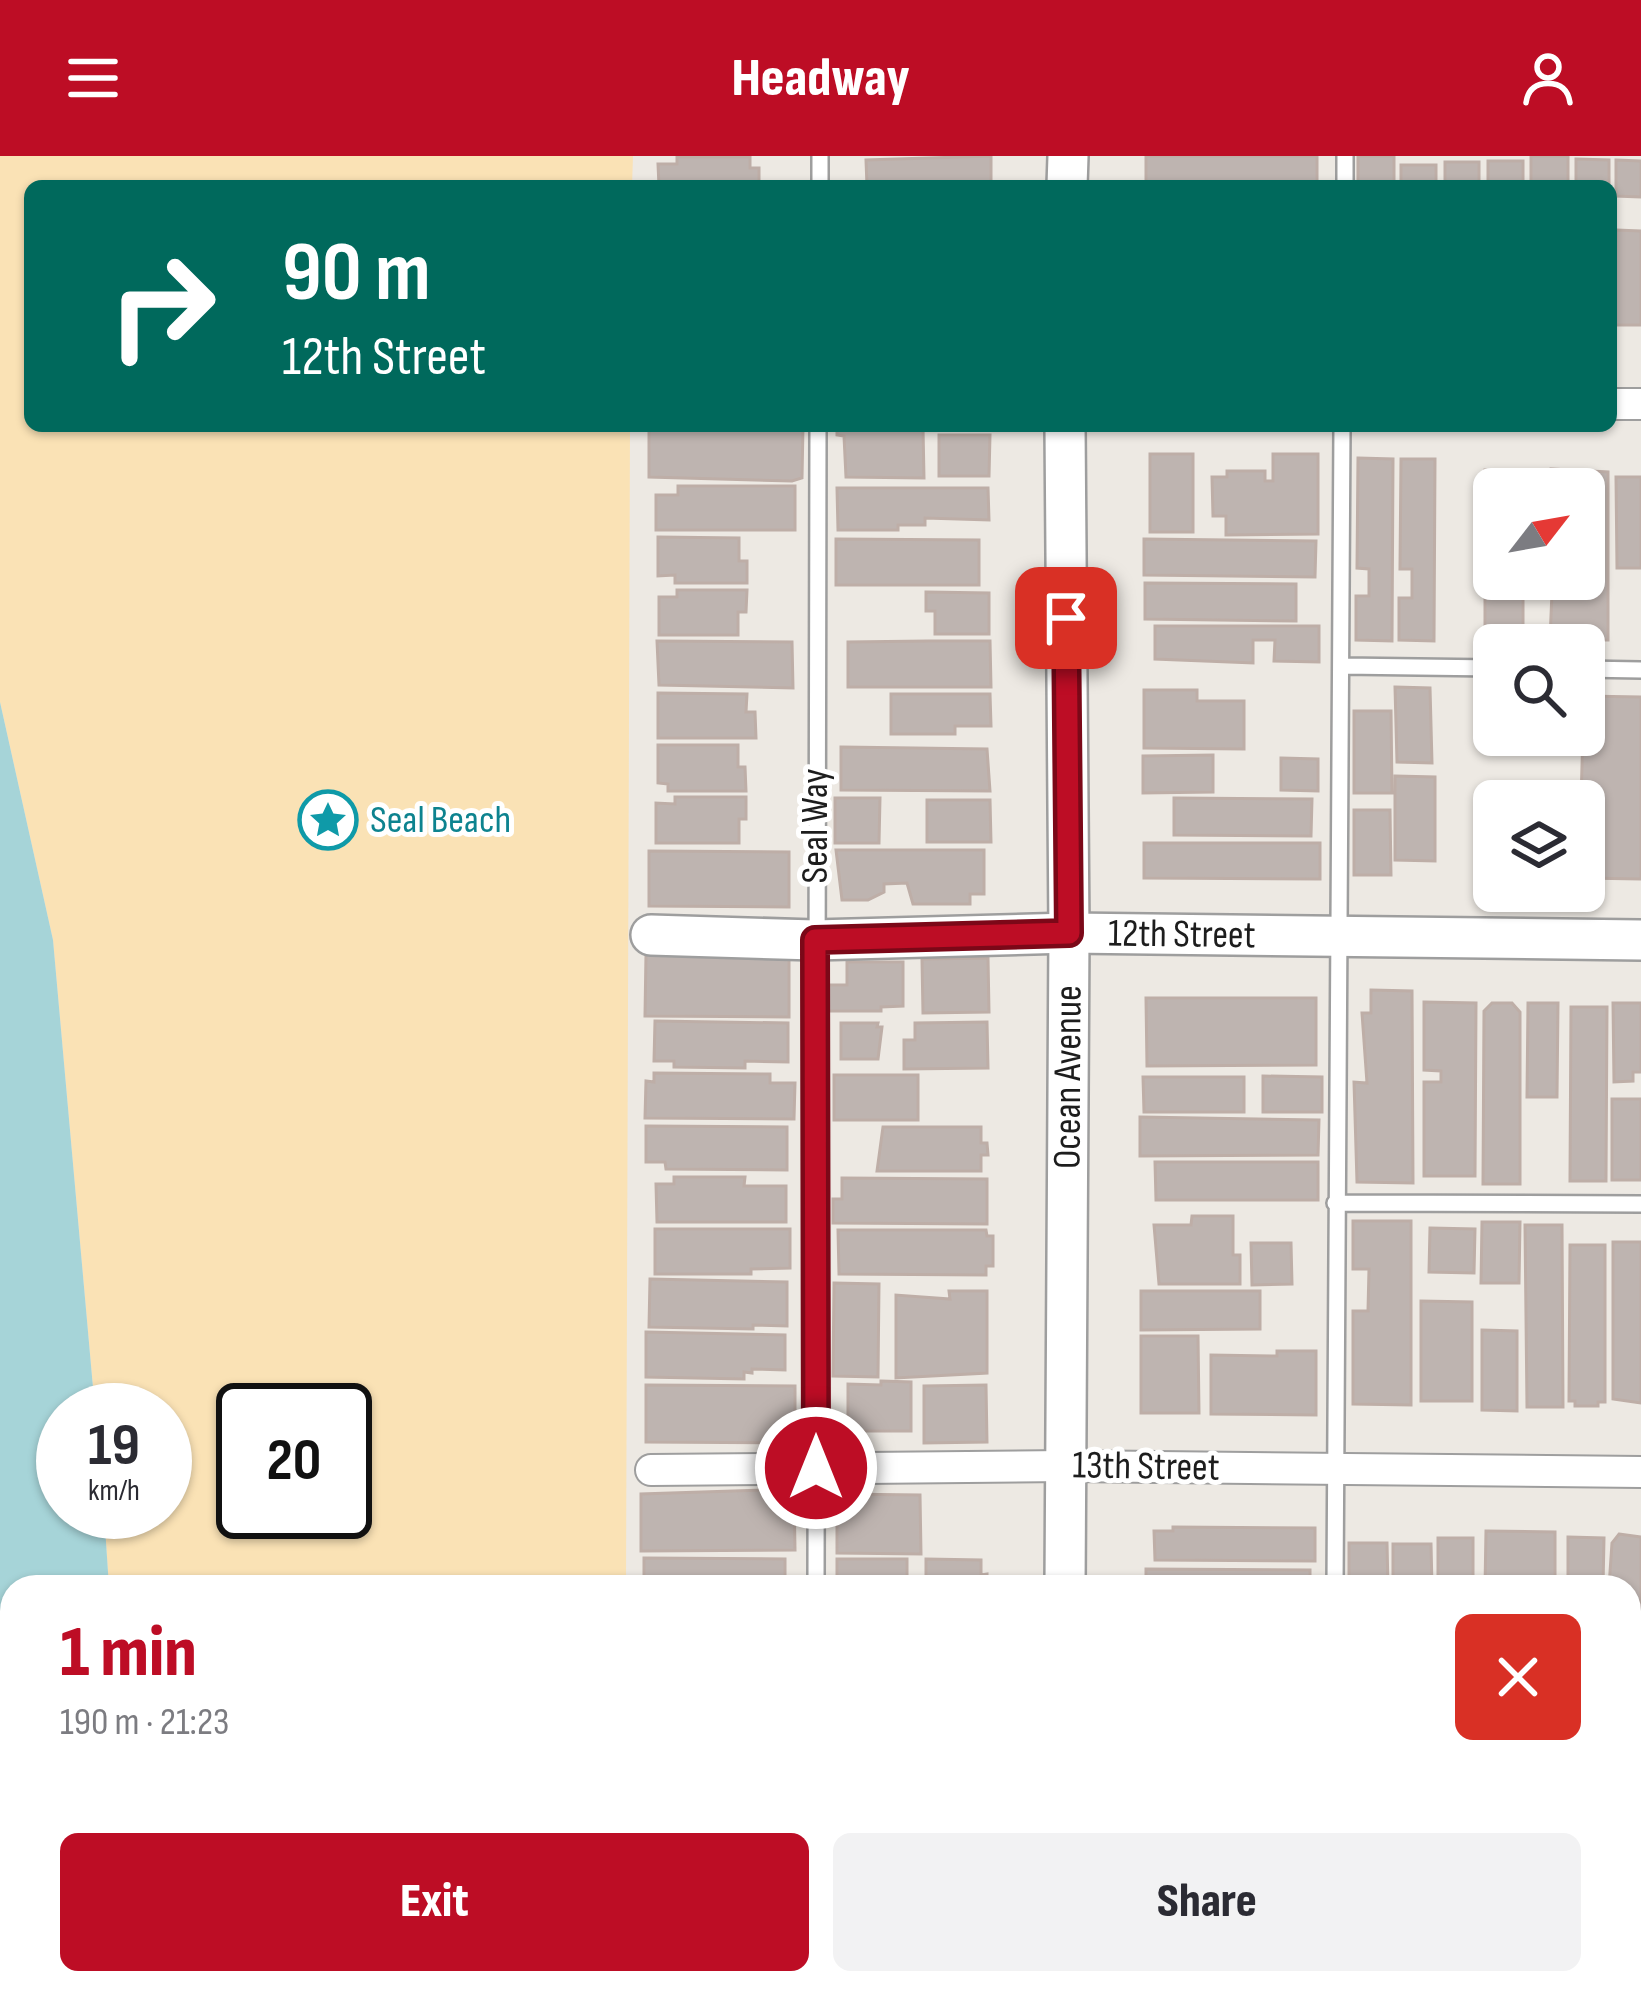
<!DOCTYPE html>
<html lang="en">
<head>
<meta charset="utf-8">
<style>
	:root { --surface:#fff; --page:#f2f2f3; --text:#2b2b33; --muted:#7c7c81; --accent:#bd0d25 }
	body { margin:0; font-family:"Sofia Sans Condensed",sans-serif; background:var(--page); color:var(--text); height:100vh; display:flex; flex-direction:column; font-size:45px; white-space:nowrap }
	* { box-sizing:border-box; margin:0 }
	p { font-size:39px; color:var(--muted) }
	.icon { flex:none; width:66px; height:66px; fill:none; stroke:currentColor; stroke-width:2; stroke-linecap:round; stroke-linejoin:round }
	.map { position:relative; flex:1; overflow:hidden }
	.panel { position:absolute; left:0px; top:1419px; width:1641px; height:420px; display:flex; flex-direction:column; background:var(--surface); border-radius:36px 36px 0 0; box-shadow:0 3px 9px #0004 }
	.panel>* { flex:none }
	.top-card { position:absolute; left:24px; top:24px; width:1593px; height:252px; border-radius:18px; box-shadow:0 3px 9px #0004; background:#00695c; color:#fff; overflow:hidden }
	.needle { width:78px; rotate:59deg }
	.buttons { position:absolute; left:1473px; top:312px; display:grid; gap:24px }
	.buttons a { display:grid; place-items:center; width:132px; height:132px; border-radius:18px; background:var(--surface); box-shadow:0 3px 9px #0004; font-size:60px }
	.speed { position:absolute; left:36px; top:1227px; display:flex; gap:24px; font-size:60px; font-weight:700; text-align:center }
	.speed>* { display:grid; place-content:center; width:156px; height:156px; border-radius:50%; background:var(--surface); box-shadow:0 3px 9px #0004; line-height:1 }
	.speed small { font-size:30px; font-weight:400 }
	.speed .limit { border:6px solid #111; border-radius:18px; background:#fff; color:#111 }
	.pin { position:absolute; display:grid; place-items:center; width:102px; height:102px; color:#fff; margin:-51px; border-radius:24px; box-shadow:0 6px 18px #0006 }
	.me { position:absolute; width:132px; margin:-66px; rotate:0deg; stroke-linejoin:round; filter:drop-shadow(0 0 9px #0008) }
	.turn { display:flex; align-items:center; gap:42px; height:252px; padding:0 60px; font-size:54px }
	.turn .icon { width:156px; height:156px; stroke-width:2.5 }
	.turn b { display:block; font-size:84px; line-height:102px }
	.round { display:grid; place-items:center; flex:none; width:126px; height:126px; border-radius:18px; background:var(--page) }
	.summary { display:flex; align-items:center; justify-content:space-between; height:204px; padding:0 60px }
	h1 { font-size:72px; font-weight:800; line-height:90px; color:var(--accent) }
	.action { display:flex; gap:24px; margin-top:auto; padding:24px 60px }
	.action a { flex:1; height:138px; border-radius:18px; background:var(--accent); color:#fff; font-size:48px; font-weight:800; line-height:138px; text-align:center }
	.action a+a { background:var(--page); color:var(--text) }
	header { display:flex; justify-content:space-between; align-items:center; height:156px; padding:0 60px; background:var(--accent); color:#fff; font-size:54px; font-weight:800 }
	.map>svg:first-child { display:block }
	.sand { fill:#fae2b5; fill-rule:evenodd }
	.water { fill:#a6d4d8 }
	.building { fill:#beb4b0; stroke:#beaea7; stroke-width:3 }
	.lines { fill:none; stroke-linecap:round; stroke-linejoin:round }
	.service-casing { stroke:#9e9e9e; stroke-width:20 }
	.minor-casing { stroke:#9e9e9e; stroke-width:34 }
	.tertiary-casing { stroke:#9e9e9e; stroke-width:44 }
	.service { stroke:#fff; stroke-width:15 }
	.minor { stroke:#fff; stroke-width:30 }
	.tertiary { stroke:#fff; stroke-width:39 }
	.route-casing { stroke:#7b0818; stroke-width:30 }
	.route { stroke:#bd0d25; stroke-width:21 }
	.labels { text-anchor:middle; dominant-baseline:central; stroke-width:10; stroke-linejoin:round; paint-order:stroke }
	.culture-label { font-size:39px; fill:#0d838f; stroke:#fff; text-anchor:start }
	.street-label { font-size:39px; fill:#1d1d1d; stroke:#fff }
</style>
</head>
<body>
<header><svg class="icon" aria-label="menu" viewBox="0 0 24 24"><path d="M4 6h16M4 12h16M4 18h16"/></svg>Headway<svg class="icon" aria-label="person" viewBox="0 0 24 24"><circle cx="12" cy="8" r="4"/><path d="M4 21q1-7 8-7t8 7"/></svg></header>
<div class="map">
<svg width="1641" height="1839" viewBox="0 0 1641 1839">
	<rect width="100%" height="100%" fill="#ede9e3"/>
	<path class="sand" d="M0,0H633L632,30H30V270H630L626,1431H109L104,1356H165V1254H95L53,784L0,546ZM243,1254H345V1356H243Z
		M137,1827H624V1839H138Z"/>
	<path class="water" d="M0,546L53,784L95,1254H63V1356H104L109,1431H12V1827H137L138,1839H0Z"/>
	<path class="building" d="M991,0V30H867L866,4Z
		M1146,0H1317V30H1146Z
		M1358,0H1394V30H1358Z
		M1531,0H1568V30H1531Z
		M677,1H750V12H759V30H659L658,8H677Z
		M1576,3L1609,4V30H1576Z
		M1616,4L1641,5V41L1616,40Z
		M1488,5H1523V30H1488Z
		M1445,6H1479V30H1445Z
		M1401,9H1436V30H1401Z
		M1616,74L1641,75V169H1614Z
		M662,270H803L802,322L792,325L649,321V274H662Z
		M837,270L923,272L924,322L846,321L844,280L837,279Z
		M939,279H990L989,320H939Z
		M1150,298H1193V376H1150Z
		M1273,298H1318V378L1226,379V360H1213L1212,321H1227V315H1265V325H1273Z
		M1358,302L1393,303L1392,485L1356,484V440H1369V413L1357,412Z
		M1401,303H1435L1434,485L1399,484V442H1412V413H1400Z
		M1551,313L1608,316V484H1550L1552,436H1572V423H1584V333H1551Z
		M1485,314H1505V320H1523V333H1494V423H1523V487H1485Z
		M1616,321H1641V412H1617Z
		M678,330H795V374H656V339H678Z
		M837,332H988L989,364L925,362V369H898V374H838Z
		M658,381L739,382V405H747V427H675V419L658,420Z
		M836,383L979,384V429H836Z
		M1144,383L1316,385L1315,421L1144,419Z
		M1145,427L1296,428V465L1145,463Z
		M677,434H747L746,456H738V479H659V441H677Z
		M926,436L989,437V478H935V455H926Z
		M1155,470H1319V506L1274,505L1275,484H1253V507L1155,503Z
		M657,485L792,486L793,532L659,529Z
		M928,485H990L991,531H848V486Z
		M1395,531L1430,532L1432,607L1397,606Z
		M1144,534H1197V545H1244V593L1144,592Z
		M658,537L747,538L746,556H755L756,582H658Z
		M891,538H990L991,570H955V578H891Z
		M1584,540L1641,541V723L1584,722V645H1581Z
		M1354,555H1391L1392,637H1354Z
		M658,589H738V611H745L746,635H668V628L658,627Z
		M841,591L987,593L990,635L841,634Z
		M1213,599V636L1143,637V600Z
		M1281,602L1318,603V635L1281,634Z
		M1395,620L1435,621V705L1395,704Z
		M1562,632V645H1507V642L1539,641V633Z
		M675,641H746V663H739V687H656V647L675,648Z
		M835,642H880L879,687H835Z
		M1174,642L1312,643L1311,680L1174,679Z
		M927,644H990L991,686H927Z
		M1354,654H1390L1391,719H1354Z
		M1144,687H1320V723L1144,722Z
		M836,694H984V738H970V748H913L907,727L884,728V736L868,744H842Z
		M649,695L789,696V751L649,750Z
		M646,798H789V861L645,860Z
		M988,802L989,856L923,857L922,803Z
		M847,806H903V850L881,851V855H828V829H847Z
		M1371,834L1412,835L1413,1027L1357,1026L1354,926L1367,927L1362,857H1371Z
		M1146,842H1316V909L1147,910Z
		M1424,846L1476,847L1475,1020H1424V926H1441V915L1424,914Z
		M1492,847H1512L1520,856V1028H1483L1484,855Z
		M1528,847H1558L1557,941H1527Z
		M1613,847H1641V916H1633V925L1614,926Z
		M1571,851H1607L1606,1025H1570Z
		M655,865L788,867V906L745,905V912L674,911V905H654Z
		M987,866L988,912L904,913V884H915V867Z
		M841,867H878L877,871H882L878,903H841Z
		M654,917L770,918V927H795L794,963L645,962L646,925L654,926Z
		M834,919H918V964H834Z
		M1263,920L1322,921V956H1263Z
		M1143,921H1244V956H1144Z
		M1612,943H1641V1024H1612Z
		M1140,961L1319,964L1318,999L1140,1000Z
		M646,970L787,971V1014L666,1013L665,1006H646Z
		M883,971H981V987H987L988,999H981V1015H877Z
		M1155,1006H1318V1044H1156Z
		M674,1021H745L744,1030H786V1066H657L656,1028H674Z
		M842,1022L987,1023V1068L833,1067V1043H842Z
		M1192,1060H1233V1099H1240V1128H1159L1154,1069H1191Z
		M1353,1065H1411V1249L1353,1248V1155H1368L1369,1113H1353Z
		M1482,1066H1520L1519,1127H1481Z
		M1525,1069H1562L1563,1251H1527Z
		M1430,1072L1475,1073L1474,1117L1429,1116Z
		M655,1073H790V1112L751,1113V1118H655Z
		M838,1074H986L987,1080H993V1110H986V1119L839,1118Z
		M1613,1086H1641V1247L1613,1243Z
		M1251,1087H1291L1292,1128L1252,1129Z
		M1570,1089H1605V1246H1598V1250H1575V1245H1569Z
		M650,1123L787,1126V1170L753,1169V1173L649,1171Z
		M834,1127L879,1128L878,1221L833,1220Z
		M949,1135H987V1217L896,1222V1139L950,1143Z
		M1141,1135H1260V1173L1141,1174Z
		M1421,1145L1472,1146V1245H1421Z
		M1482,1174L1517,1175V1255L1482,1254Z
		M646,1176L785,1179V1214L752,1213V1217L744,1216V1223L646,1221Z
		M1141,1180H1198L1199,1257H1141Z
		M1277,1195H1316V1259L1211,1258V1199L1277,1200Z
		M881,1225L911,1226V1275H848V1228L881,1229Z
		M646,1229L795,1230V1287L646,1286Z
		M986,1229L987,1286L924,1287V1230Z
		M794,1333L795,1394L641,1395V1338Z
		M837,1338L920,1339L921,1398L837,1397Z
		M1173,1371L1315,1372V1405L1155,1404L1154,1375H1173Z
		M1486,1375L1555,1376V1431H1485Z
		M1619,1378L1641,1381V1558H1629V1431H1609L1612,1387Z
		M1568,1381L1604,1382L1603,1431H1568Z
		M1438,1382H1473V1431H1438Z
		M1349,1387H1387L1388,1431H1349Z
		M1393,1388H1431L1432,1431H1393Z
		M644,1402L785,1403V1431H644Z
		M837,1403H907V1422H883V1431H837Z
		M926,1403L981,1404V1419L987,1418V1431H926Z
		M1146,1413L1310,1414V1431H1146Z
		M1629,1611H1641V1656H1629Z
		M1629,1706H1641V1775H1631V1790Z"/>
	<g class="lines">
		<g class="service-casing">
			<path id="service" d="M820,30V0
				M1345,30V0
				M1343,510L1494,512
				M1584,513L1641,514
				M1335,1047L1641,1048
				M816,1431L818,270
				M1335,1431L1342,270
				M1629,1590L1641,1591
				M814,1839V1827
				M1331,1839V1827"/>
		</g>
		<g class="minor-casing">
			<path id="minor" d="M1611,248H1641
				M651,1314L1066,1310L1641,1316"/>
		</g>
		<g class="tertiary-casing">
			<g id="tertiary">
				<path d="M1067,30L1068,0"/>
				<path id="s1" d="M651,779L815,784L1069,777L1641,784"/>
				<path id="s2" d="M1065,1431L1069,777L1065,270"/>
				<path d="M1060,1839L1061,1827"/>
			</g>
		</g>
		<use href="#service" class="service"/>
		<use href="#minor" class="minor"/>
		<use href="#tertiary" class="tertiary"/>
	</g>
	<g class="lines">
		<g class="route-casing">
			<path id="route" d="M816,1312L815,784L1069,777L1066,462"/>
		</g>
		<use href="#route" class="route"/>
	</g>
	<defs>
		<g id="sight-ring" transform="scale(3)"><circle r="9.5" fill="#fff" stroke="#0f9aa8" stroke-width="1.5"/><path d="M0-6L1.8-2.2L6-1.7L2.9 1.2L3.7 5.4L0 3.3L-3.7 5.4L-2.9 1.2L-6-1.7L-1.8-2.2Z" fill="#0f9aa8"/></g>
	</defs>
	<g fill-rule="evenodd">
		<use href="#sight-ring" x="328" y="664"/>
	</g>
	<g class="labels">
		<g class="culture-label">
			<text x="370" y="664">Seal Beach</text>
		</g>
		<g class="street-label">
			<text transform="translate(815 670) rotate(-90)">Seal Way</text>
			<text stroke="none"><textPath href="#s1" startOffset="531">12th Street</textPath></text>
			<text stroke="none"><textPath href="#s2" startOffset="510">Ocean Avenue</textPath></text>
			<text transform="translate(1146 1311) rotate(1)">13th Street</text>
		</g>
	</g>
</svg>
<div class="buttons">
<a><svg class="needle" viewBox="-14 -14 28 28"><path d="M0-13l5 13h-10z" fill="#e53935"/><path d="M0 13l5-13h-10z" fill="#7c7c81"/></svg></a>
<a><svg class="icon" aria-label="search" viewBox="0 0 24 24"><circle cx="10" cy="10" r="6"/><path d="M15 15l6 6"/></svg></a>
<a><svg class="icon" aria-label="layers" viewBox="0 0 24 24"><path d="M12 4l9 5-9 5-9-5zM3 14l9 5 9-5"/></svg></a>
</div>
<div class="speed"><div>19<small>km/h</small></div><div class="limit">20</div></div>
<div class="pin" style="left:1066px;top:462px;background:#d93025"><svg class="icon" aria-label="arrive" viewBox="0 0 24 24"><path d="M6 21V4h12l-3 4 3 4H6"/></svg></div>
<svg class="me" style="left:816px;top:1312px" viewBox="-20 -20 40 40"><circle r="17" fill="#bd0d25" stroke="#fff" stroke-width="3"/><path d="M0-11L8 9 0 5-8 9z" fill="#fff"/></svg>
<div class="top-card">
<div class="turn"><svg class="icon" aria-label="right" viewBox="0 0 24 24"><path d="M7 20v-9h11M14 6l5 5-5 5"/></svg><div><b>90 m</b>12th Street</div></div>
</div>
<section class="panel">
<div class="summary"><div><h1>1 min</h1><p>190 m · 21:23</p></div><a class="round" style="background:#d93025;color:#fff"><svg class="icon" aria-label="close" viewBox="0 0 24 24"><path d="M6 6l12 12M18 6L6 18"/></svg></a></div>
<div class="action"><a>Exit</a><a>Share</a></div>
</section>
</div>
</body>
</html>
